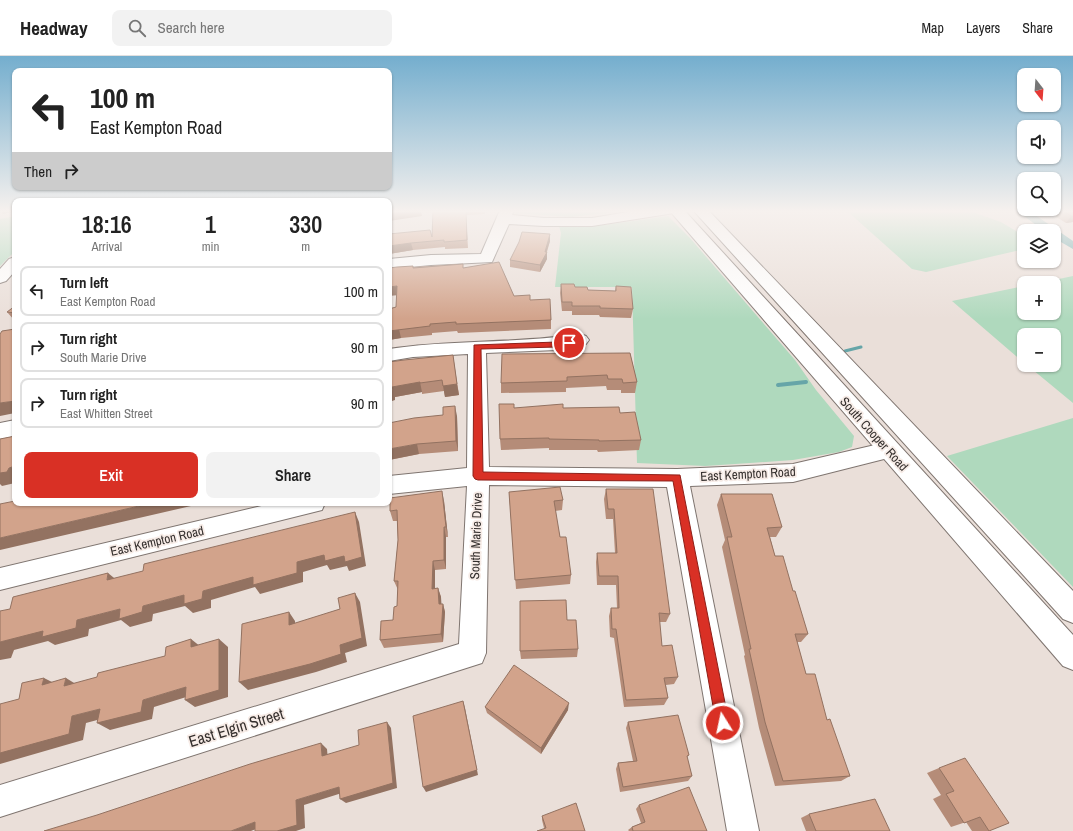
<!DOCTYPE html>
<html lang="en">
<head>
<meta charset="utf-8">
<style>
	:root { --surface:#fff; --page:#f2f2f2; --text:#222; --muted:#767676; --line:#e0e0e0; --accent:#d93025 }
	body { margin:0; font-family:"Archivo Narrow",sans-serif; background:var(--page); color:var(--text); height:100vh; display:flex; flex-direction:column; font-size:15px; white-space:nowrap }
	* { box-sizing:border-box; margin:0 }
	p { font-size:13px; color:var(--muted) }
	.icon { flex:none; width:22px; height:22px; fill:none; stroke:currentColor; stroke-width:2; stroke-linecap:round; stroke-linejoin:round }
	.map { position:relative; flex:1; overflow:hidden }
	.drawer { position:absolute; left:12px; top:142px; width:380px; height:308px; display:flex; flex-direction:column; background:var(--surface); border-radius:8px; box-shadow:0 1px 3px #0004 }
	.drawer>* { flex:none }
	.top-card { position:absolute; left:12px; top:12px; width:380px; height:122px; border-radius:8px; box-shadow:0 1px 3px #0004; background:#fff; color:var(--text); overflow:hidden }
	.needle { width:26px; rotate:163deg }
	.tools { position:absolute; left:1017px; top:12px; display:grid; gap:8px }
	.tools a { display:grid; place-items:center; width:44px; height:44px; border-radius:8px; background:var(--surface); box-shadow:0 1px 3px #0004; font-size:20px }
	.pin { position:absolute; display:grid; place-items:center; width:34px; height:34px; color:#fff; margin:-17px; border:2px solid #fff; border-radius:50%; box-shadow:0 1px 4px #0007 }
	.me { position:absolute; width:44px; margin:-22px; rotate:350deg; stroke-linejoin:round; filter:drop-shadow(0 0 3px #0008) }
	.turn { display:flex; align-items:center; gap:14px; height:84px; padding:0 12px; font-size:18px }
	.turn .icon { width:52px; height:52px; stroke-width:2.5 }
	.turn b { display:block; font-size:28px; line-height:34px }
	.then { display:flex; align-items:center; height:38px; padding:0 12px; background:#0003; gap:8px; font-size:15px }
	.eta { display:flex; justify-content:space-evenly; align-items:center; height:68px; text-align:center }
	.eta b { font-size:24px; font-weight:600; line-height:28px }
	.action { display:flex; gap:8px; margin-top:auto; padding:8px 12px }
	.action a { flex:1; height:46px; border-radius:8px; background:var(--accent); color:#fff; font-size:16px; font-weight:600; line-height:46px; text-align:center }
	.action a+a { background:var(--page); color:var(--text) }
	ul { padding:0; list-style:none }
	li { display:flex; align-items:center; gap:12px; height:50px; margin:0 8px 6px; padding:0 4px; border:2px solid var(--line); border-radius:8px }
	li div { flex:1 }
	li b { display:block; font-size:15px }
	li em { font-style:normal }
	header { display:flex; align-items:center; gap:24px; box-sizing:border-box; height:56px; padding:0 20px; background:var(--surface); border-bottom:1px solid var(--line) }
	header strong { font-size:19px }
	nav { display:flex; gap:22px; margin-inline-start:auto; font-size:14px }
	.search { width:280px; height:36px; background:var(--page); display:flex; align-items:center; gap:10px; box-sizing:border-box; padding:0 14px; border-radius:8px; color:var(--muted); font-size:15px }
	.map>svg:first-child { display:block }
	.green { fill:#afd9bd }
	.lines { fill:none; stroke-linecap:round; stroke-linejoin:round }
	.stream-far1 { stroke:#66a5a8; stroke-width:3 }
	.stream { stroke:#66a5a8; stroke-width:4 }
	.canal { fill:#66a5a8; fill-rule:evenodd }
	.minor-casing { stroke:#7f7570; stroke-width:2 }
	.major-casing { stroke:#7f7570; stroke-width:2 }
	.minor { fill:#fff; fill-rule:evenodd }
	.major { fill:#fff; fill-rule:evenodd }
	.wall { fill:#b58c78 }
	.shaded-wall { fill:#937261 }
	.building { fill:#d2a38b; stroke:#937261 }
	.route { fill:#d93025; stroke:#8d1f18 }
	.labels { text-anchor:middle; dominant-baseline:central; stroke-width:3.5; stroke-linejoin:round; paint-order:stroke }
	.street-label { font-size:13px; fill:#342f2d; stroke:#f7ece7 }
	.near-street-label { font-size:16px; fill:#342f2d; stroke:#f7ece7 }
</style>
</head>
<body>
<header>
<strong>Headway</strong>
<div class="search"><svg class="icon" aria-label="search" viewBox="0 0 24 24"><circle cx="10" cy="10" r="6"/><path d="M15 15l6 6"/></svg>Search here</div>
<nav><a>Map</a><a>Layers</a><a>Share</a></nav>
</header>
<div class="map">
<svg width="1073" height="775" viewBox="0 0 1073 775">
	<rect width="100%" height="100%" fill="#eadfd9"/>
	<path class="green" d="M515,154H633L571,161L513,157Z
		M846,154H967L1001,166L1024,180V193L926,216L912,213Z
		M15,160V195L0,210V163Z
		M668,160L690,182L795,304L816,334L854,380L852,391L839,396L793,404L750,407L705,410L637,407L632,231H555L561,177L559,170L604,169Z
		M1073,220V347L1027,309H1054V279H1024V307L952,245L1024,230V257H1054V227H1040Z
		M1073,362V531L947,400Z"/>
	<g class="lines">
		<path class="stream-far1" d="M845,295L861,291"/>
		<path class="stream" d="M778,329L806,326"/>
		<path class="canal" d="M1016,154H1028L1073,185V193L1054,182V175H1044Z"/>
		<g class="minor-casing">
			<path id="minor" d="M500,154H514L512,159L544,162H592L640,154H675L673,157L668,158L592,170H544L509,168L492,206L431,209L389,213V203L431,199L481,198Z
				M15,201V215L6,225L0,227V213L9,203Z
				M580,278L586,280L589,284L586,288L557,294L486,297L489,411L677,413L793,408L888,386L895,388L899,394L895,400L888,402L793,426L690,430L759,775H727L667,431L489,429L486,597L482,607L0,761V729L459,588L467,430L389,438V420L467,412L468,298L413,301L389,305V293C453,283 516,288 580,278Z
				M15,364V380L0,383V367Z
				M274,447H325L322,454L314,456L0,534V512Z"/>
		</g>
		<g class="major-casing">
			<path id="major" d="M669,154H684L1073,579V614L1063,610Z
				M693,154H708L1073,535V567L1063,563Z"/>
		</g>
		<use href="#minor" class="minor"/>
		<use href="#major" class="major"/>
	</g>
	<path class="wall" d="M433,154H485V158L466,159L468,192L445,193V191L413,194L389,198V178L432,181Z
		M1048,154H1073V166L1066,167L1047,155Z
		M550,178V185L547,196V203L540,216L510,211V204Z
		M463,208V212L514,240L530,244L551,264V273L458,277L457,275L432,277V279L401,282L389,284V253L396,251L413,211Z
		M561,228L588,234L615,235L616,230L633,253L631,262L600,261L599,259H572V255H562L560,237Z
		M15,250V265L7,256Z
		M630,297L637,326L635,337H621V334H607L606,330L566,332V336L501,337V327Z
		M453,299L459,339L445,341L444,335L422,338V336L395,341V344L389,306Z
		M514,352H563L620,357L641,384L639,394L598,396L597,394H549V392L501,394L500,383Z
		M457,360L458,395L419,398L389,404Z
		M606,433L670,558L666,566H659L662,590L678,621L674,628L666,629L668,642L664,649L624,651L614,582L610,581L609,560L611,552H617L616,529H597L596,506L597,497H615L613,463H606L604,443Z
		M509,436L563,444L562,454L555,455L560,481L571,519L570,528L516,533Z
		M721,438L782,471L776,481H770L775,500L793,535L808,578L801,586H797L806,618L827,664L850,720L841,725L775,730L759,672L744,600L745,599L722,491L725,484L717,449Z
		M444,445L448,481H446V513L435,514V532H438L441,541V548H443L445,556L443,586L384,592L380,584L393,564L397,550L398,534L394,525L398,484L397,465H393L390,455Z
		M567,564L578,593L577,601L521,603L520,595Z
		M485,651L568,654L541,698L487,657Z
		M628,666L689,699L687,701L692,720L688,725L620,736L616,713L618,707L633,705L626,672Z
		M939,712L1009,767L988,775H972L966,766L951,771L933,743L941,739L927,717Z
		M639,749L707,775H629L628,774L632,771L641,767L636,753Z
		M809,758L890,775H806L801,762Z
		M542,760L585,775L544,772L542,764Z"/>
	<path class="shaded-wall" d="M0,154H15V155L3,158Z
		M414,154H421L422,160L389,165V158Z
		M1071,160H1073V166L1066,167Z
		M550,178V185L546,197L547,196V203L540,216V209L545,196Z
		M411,187L413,194L389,198V190Z
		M397,230L399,239L389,240V231Z
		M399,273L401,282L389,284V275Z
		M420,326L422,336L395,341V344L389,346V335L392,331Z
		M457,328L459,339L445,341L443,330Z
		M15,345V357L0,360V347Z
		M455,350L457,360L458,395L456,385Z
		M417,388L419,398L389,404V393Z
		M15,410V427L2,430L0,428V416L9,412Z
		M442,435L444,445L448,481L446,471Z
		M152,447H204L0,494V482Z
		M355,456L359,466L366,510L349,515L347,510L330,514L327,509L303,516V526L260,538L255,531L211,544V552L193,557L185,550L153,558L152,565L130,571L121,564L89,573L88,580L55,589L48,585L14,594L11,602L0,604V586L77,564L120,553L143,550L184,539L203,535L297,506Z
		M444,471L446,481V513L444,504Z
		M433,505L435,514V541L432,533Z
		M108,517L119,526L107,524Z
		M438,532L441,541L442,556L439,548Z
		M355,537L360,546L367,590L345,597L347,606L316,616L248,634L239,626L340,589Z
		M443,548L445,556L443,586L441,578Z
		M289,556L295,565V577L289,569Z
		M191,583L201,591H191Z
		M219,583L228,591V641L195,651L185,644Z
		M44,622L58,629H42Z
		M66,622L79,630H64Z
		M186,631L196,638L154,651L152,663L110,674L97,667L143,644Z
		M463,645L465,652L478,719L426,736L423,731Z
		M569,647L568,654L541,698V692Z
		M100,653L112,660L86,667L83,684L0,708V697L72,660Z
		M387,666L391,672L397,732L346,747L340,743Z
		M321,687L327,693L328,705L322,700Z
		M339,731L345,736L304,749L305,772L296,775H277L296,744Z
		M255,766L264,770L251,775H231Z"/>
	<path class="building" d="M389,154H414L389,158Z
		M433,154H466L467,184L444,186V184L411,187L389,190V178L430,174L432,181Z
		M1062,154H1073V160H1071Z
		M522,176L550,178L545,196H547L540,209L510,204L519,186Z
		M499,206L514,240L530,239V244L550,243L551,264L456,268V266L430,268V270L389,275V253L396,251L397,230L389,231V212L397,211L413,210V212L463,208V212Z
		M561,228H574L575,231H587L588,234L616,235V230L631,231L633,253L600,252V250H572V246H562Z
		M15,250V257L7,256Z
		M15,273V345L0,347V278L2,275Z
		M630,297L637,326L623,327L622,323H608L607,319L567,321V325L501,327L502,298Z
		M453,299L457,328L443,330L442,324L420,327V326L392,331L393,334L389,335V306L404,304Z
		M499,348H514V352L563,348V352L619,351L620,357L635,356L641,384L599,385V384L549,383V382L500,383Z
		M455,350L456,385L417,388L389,393V367L414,362L443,359V351Z
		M15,380V410L9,412L7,416L0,417V383Z
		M560,431L563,444L554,445L560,481H566L571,519L515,524L509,436Z
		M606,433H653L670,558L659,557L662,590L672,589L678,621L664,622L668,642L626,644L616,573H612L611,552H619L618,520H599L597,497H617L614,453H608Z
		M442,435L446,471H444V504L433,505L432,533L438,532L439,548H443L441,578L380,584L381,565L393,564L394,551L397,550L398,525H394L398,484L397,454L390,455V442Z
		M721,438H772L782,471L767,472L775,500H783L793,535H795L808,578H795L806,618H815L827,664L830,663L850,720L783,725L765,666L749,593H751L727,481H732Z
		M15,445V447H152L0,482V448Z
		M355,456L362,501L345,506L344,500L325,505L324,499L297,506V517L253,529V521L203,535L202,543L184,548V539L143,550L142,556L119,563L120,553L77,564L76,572L42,581L43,575L0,586V555L10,553L13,541L108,517L107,524L143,515L144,508Z
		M355,537L362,582L340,589L341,598L310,608L239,626L242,568L289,556V569L340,553L338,542Z
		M566,544L567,564H576L578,593L520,595V545Z
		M191,583V591L219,583V634L185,644L186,631L143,644L141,656L97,667L100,653L72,660L69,678L0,697V648L19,643L22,627L44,622L42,629L66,622L64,630L97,621L98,617L165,600L166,591Z
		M514,609L569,647L541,692L485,651Z
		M463,645L477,714L423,731L413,660Z
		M678,659L689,699L687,700L692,720L623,731L618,707L637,705L628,666Z
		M387,666L393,727L340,743L339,731L296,744L297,769L277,775H255V766L231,775H44L97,759L250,708L321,687L322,700L359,689L358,674Z
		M965,702L1009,767L989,775L980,761L964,767L946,738L954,735L939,712Z
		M689,731L707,775H633L632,771L645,766L639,749Z
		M875,743L890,775H816L809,758Z
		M576,747L585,775H537L546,772L542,760Z"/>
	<linearGradient id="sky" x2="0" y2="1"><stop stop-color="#74aece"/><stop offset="0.59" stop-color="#f6f1ee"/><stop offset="1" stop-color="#f6f1ee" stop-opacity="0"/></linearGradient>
	<rect width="1073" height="263" fill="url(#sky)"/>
	<path class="route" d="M569,284L573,287L571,288L557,291L481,293L483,416L680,419L729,667L727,672L723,674L718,672L716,667L673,425L478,424L475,423L473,420L474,289L557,286Z"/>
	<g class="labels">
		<g class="street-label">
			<text transform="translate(874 378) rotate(48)">South Cooper Road</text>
			<text transform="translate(748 418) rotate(-3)">East Kempton Road</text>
			<text transform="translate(476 480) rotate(-88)">South Marie Drive</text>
			<text transform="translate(157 485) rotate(-13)">East Kempton Road</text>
		</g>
		<g class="near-street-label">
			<text transform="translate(236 671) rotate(-17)">East Elgin Street</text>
		</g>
	</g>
</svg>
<div class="tools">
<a><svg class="needle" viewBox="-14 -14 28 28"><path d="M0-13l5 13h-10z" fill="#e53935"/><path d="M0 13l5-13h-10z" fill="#767676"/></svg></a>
<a><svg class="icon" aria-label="sound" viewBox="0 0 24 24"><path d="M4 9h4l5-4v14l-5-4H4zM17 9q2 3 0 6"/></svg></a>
<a><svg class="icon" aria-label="search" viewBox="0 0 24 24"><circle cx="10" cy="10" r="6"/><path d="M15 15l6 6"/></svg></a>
<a><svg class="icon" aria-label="layers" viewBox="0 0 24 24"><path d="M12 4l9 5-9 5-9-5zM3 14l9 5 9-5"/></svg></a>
<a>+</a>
<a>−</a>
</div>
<div class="pin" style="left:569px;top:287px;background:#d93025"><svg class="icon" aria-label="arrive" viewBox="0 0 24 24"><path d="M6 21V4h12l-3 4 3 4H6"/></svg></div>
<svg class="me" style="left:723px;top:667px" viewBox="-20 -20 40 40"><circle r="17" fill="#d93025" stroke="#fff" stroke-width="3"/><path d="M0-11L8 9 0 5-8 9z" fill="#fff"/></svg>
<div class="top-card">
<div class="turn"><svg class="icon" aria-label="left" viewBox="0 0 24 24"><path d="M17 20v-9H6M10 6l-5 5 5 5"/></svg><div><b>100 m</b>East Kempton Road</div></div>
<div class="then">Then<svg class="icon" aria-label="right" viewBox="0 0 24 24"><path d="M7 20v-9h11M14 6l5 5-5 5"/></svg></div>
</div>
<section class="drawer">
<div class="eta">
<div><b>18:16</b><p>Arrival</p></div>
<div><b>1</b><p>min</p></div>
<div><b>330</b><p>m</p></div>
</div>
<ul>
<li><svg class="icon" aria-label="left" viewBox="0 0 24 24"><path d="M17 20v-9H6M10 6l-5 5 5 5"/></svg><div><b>Turn left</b><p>East Kempton Road</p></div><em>100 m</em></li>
<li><svg class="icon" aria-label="right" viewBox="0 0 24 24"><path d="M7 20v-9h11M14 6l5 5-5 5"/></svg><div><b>Turn right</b><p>South Marie Drive</p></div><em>90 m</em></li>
<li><svg class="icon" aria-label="right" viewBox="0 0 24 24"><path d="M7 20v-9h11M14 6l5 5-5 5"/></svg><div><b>Turn right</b><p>East Whitten Street</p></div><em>90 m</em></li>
</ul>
<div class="action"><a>Exit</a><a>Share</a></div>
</section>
</div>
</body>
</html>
